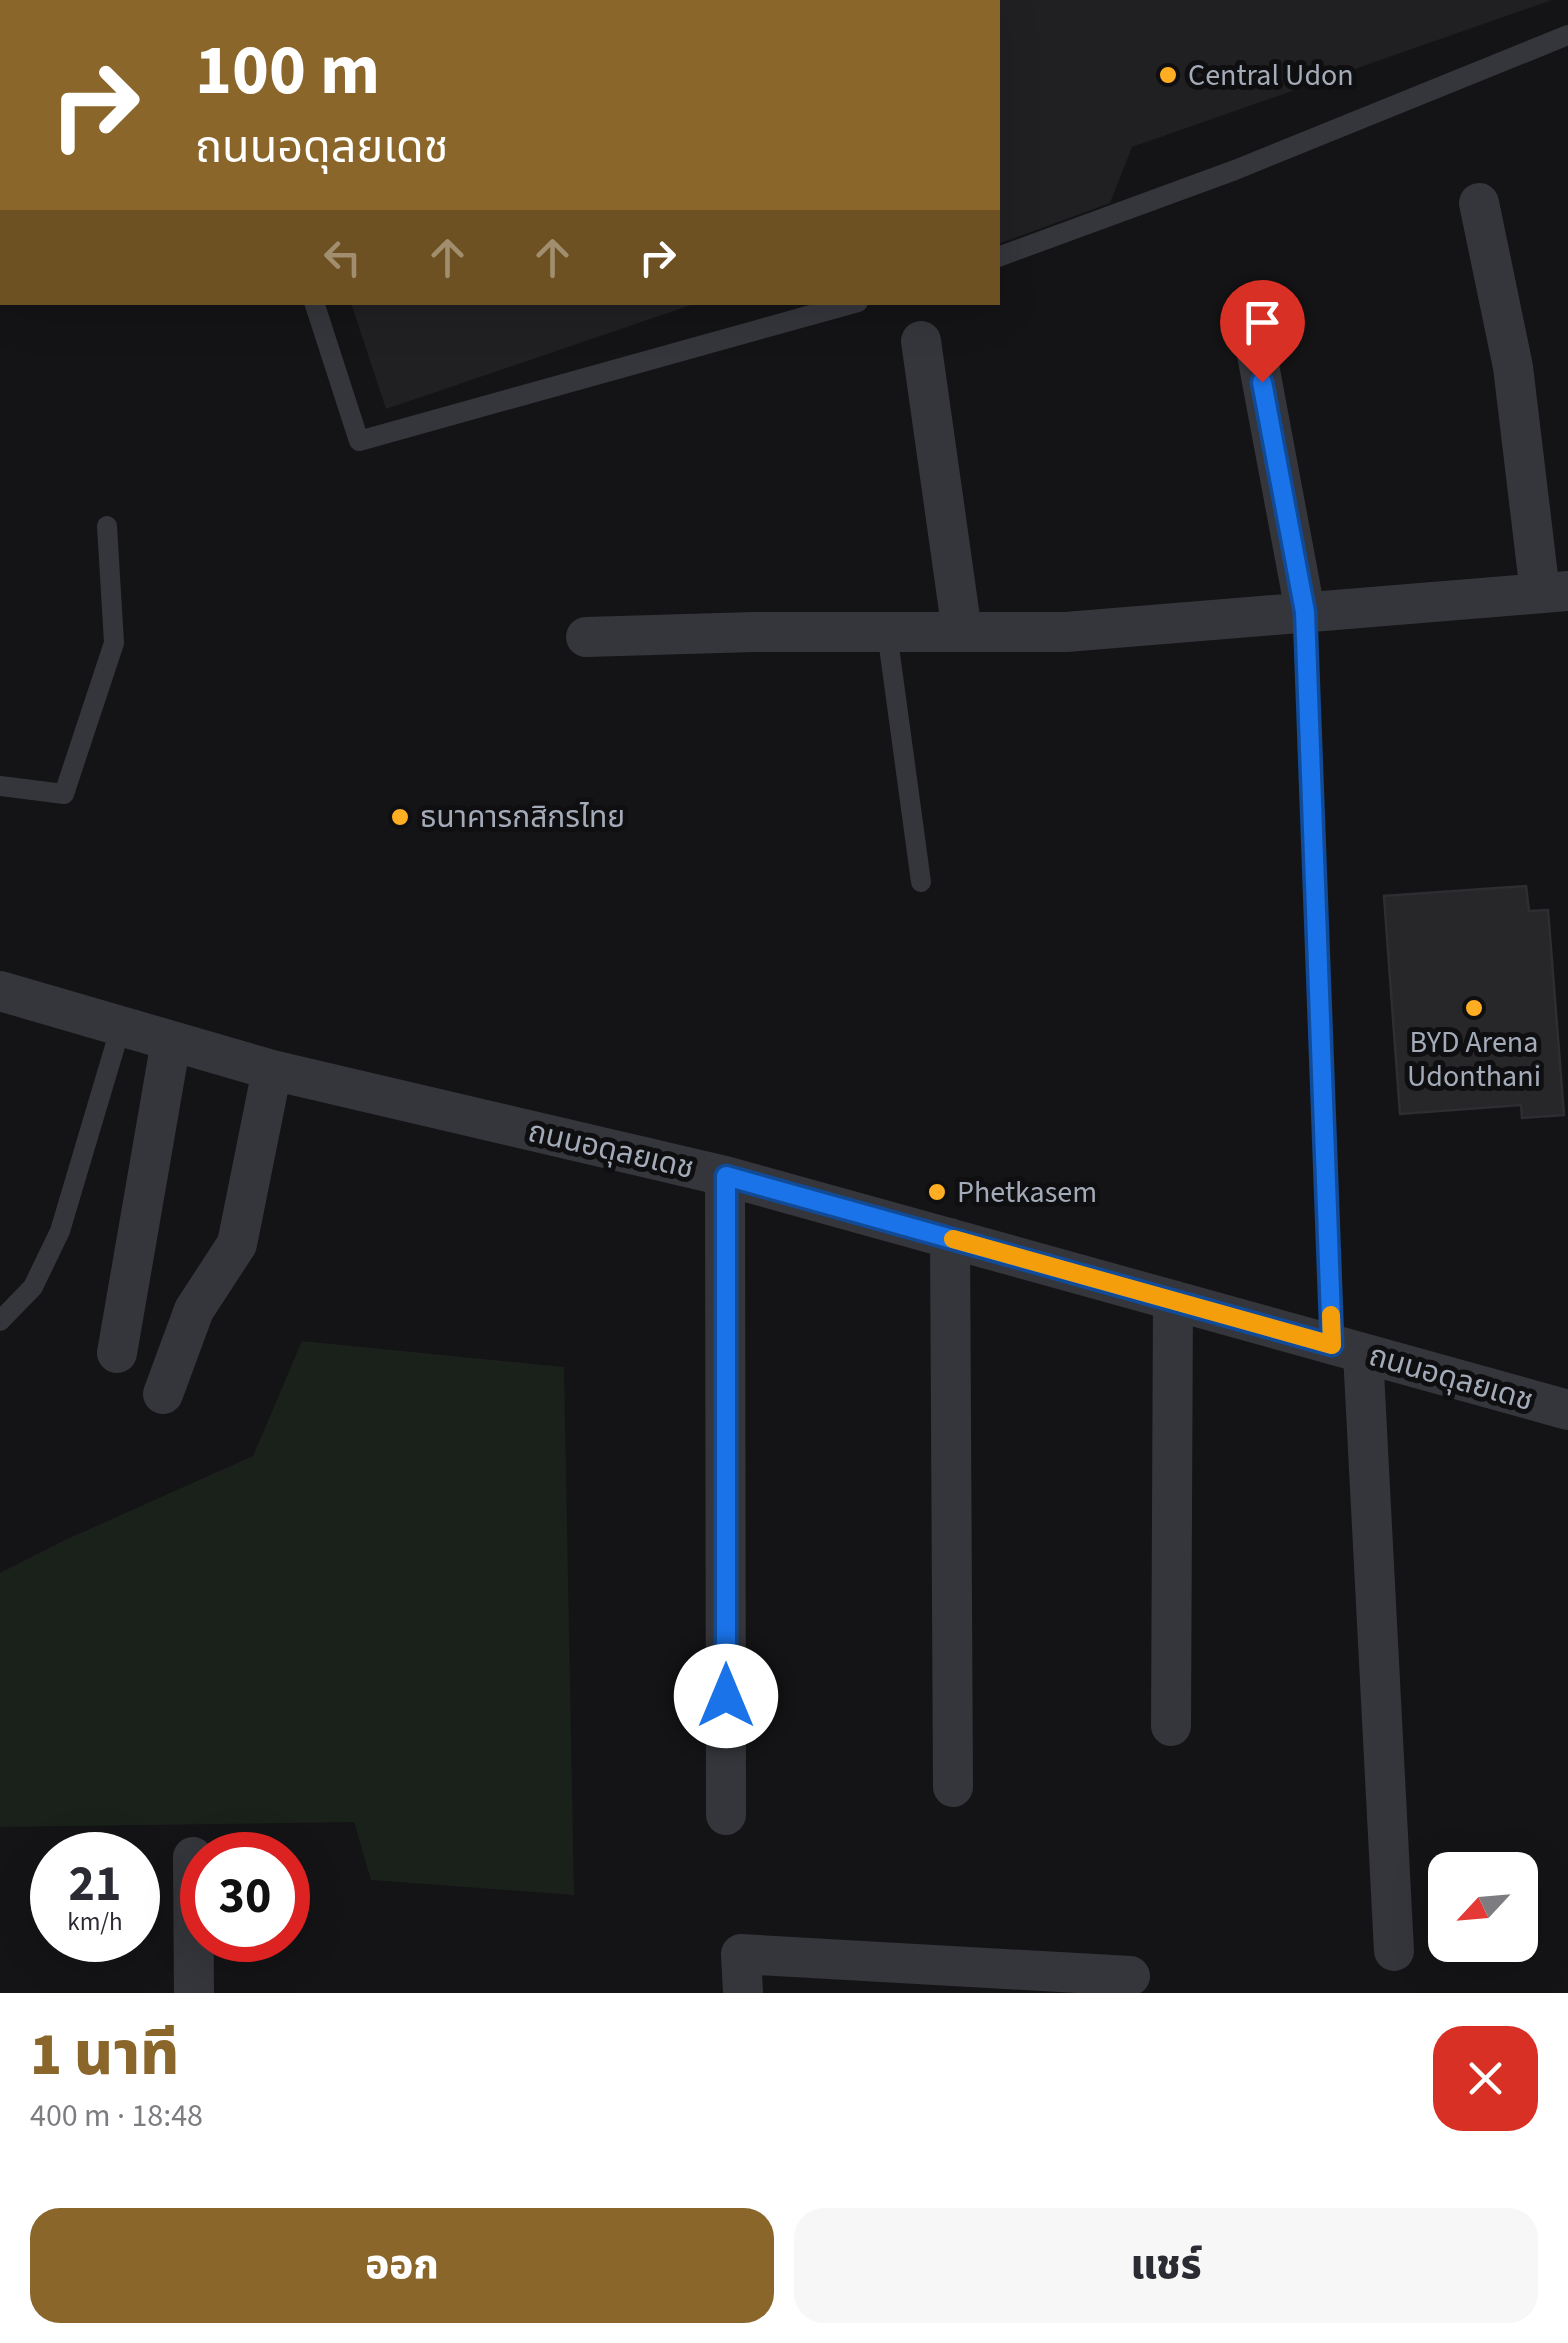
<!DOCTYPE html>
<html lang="th">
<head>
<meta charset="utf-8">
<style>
	:root { --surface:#fff; --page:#f7f7f7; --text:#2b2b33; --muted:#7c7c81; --accent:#8a662b }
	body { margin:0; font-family:"Source Sans 3","Noto Sans Thai",sans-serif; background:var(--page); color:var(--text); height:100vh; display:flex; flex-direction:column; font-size:38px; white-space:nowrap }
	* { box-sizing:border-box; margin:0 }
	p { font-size:32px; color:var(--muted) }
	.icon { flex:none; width:55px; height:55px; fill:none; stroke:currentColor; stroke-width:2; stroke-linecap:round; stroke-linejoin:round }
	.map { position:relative; height:1993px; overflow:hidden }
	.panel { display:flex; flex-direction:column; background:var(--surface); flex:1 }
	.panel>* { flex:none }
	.banner { position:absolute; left:0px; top:0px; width:1000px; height:305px; box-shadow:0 10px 40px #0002; background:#8a662b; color:#fff; overflow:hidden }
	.needle { width:65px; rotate:244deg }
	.fabs { position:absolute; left:1428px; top:1852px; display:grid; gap:20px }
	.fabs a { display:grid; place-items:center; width:110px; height:110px; border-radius:20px; background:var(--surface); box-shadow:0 10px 40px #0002; font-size:50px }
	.speed { position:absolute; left:30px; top:1832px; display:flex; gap:20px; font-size:50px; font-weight:700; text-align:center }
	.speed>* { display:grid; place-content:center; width:130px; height:130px; border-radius:50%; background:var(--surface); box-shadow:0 10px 40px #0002; line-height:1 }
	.speed small { font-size:25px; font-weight:400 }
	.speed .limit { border:15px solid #d22; background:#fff; color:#111 }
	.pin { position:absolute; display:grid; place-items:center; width:85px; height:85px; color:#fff; margin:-102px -42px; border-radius:50% 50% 50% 0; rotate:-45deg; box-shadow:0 0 10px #0007 }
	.pin .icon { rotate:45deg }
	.me { position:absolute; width:110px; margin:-55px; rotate:0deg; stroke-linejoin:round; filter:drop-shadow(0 0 8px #0008) }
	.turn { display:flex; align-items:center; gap:35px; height:210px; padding:0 30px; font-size:45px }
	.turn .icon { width:130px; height:130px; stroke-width:2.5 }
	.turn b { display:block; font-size:70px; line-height:85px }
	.lanes { display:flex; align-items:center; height:95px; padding:0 30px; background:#0003; justify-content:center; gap:50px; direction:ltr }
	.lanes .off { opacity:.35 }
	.round { display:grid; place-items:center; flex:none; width:105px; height:105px; border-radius:30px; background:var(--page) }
	.headline { display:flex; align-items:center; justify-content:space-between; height:170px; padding:0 30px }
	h1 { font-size:60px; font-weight:800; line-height:75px; color:var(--accent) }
	.cta { display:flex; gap:20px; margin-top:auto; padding:20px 30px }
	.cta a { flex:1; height:115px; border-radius:30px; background:var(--accent); color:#fff; font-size:40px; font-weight:800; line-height:115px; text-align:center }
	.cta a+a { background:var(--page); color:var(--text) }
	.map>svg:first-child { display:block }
	.built { fill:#202023 }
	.green { fill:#19211a }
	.building { fill:#27272a; stroke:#2d2e32; stroke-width:2.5 }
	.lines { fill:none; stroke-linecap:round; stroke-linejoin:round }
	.lane { stroke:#34363b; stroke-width:20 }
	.street { stroke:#34363b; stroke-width:40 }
	.route-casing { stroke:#114b97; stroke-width:25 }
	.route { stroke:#1a73e8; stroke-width:18 }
	.slow { stroke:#f59e0b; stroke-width:18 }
	.poi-dot { fill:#ffad22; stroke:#0f0f11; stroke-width:4 }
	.labels { text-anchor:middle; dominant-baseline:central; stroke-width:10; stroke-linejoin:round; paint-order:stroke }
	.poi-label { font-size:30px; fill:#a4abb8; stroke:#0f0f11; text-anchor:start }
	.street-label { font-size:30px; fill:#a4abb8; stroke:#0f0f11 }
</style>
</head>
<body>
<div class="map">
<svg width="1568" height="1993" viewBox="0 0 1568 1993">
	<rect width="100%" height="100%" fill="#141416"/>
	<path class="built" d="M470,0H1552L1132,147L1110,203L998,244V2H462Z
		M351,303V302L697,303L386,409Z"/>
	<path class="green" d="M302,1341L564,1367L574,1895L371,1880L354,1822L0,1827V1573L65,1540L253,1456Z"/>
	<path class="building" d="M0,0H111L112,2H2V57Z
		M1526,886L1529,911L1548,910L1564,1115L1522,1118L1521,1105L1400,1114L1384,896Z"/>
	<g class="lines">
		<path class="lane" d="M211,0L212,2
			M998,257L1235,170L1568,35
			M314,302L359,441L858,302
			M1305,611L1332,1345
			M887,632L921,882
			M0,786L64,794L114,643L107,526
			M0,1321L33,1287L60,1231L121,1026"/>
		<path class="street" d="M1479,203L1513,367L1540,593
			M921,341L962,632
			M1255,344L1305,611
			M586,637L753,632H1066L1568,591
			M0,991L272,1070L725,1176L1568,1410
			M725,1176L726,1815
			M950,1238L953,1787
			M117,1353L171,1041
			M1363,1353L1394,1951
			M163,1394L194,1310L237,1244L272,1070
			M1171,1726L1173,1300
			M193,1857L194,1993
			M743,1993L741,1954L1130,1976"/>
	</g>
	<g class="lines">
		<g class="route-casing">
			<path id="route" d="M726,1696V1176L1332,1345L1305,612L1262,382"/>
		</g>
		<use href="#route" class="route"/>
		<path class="slow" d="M953,1239L1332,1345L1331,1315"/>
	</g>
	<g class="poi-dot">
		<circle cx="1168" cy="75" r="10"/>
		<circle cx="400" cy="817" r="10"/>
		<circle cx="1474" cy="1008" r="10"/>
		<circle cx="937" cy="1192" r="10"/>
	</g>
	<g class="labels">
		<g class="poi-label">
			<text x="1188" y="75">Central Udon</text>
			<text x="420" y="817">ธนาคารกสิกรไทย</text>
			<text x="1474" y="1042" text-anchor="middle">BYD Arena<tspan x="1474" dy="34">Udonthani</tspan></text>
			<text x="957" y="1192">Phetkasem</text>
		</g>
		<g class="street-label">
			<text transform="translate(611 1150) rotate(13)">ถนนอดุลยเดช</text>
			<text transform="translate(1451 1378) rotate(16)">ถนนอดุลยเดช</text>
		</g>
	</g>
</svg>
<div class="fabs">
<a><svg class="needle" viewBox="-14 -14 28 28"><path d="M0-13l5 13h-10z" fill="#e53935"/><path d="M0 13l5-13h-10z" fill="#7c7c81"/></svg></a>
</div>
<div class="speed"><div>21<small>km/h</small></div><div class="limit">30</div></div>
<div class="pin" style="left:1262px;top:382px;background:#d93025"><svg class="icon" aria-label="arrive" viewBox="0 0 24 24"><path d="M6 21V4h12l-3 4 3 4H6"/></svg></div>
<svg class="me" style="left:726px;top:1696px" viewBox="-20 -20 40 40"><circle r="19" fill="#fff"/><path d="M0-13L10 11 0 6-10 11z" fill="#1a73e8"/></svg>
<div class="banner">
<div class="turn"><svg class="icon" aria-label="right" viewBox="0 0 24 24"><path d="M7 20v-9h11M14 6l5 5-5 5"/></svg><div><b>100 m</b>ถนนอดุลยเดช</div></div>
<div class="lanes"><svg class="icon off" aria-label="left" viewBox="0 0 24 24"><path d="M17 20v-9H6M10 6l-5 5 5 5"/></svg><svg class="icon off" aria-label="ahead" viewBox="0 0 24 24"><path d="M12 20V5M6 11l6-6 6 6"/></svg><svg class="icon off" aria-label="ahead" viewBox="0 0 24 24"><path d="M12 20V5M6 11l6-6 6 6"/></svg><svg class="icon" aria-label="right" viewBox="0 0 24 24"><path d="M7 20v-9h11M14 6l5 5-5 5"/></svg></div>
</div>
</div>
<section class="panel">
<div class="headline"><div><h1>1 นาที</h1><p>400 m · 18:48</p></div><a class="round" style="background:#d93025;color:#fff"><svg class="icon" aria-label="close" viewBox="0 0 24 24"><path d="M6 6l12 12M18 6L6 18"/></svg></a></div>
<div class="cta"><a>ออก</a><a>แชร์</a></div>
</section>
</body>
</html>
